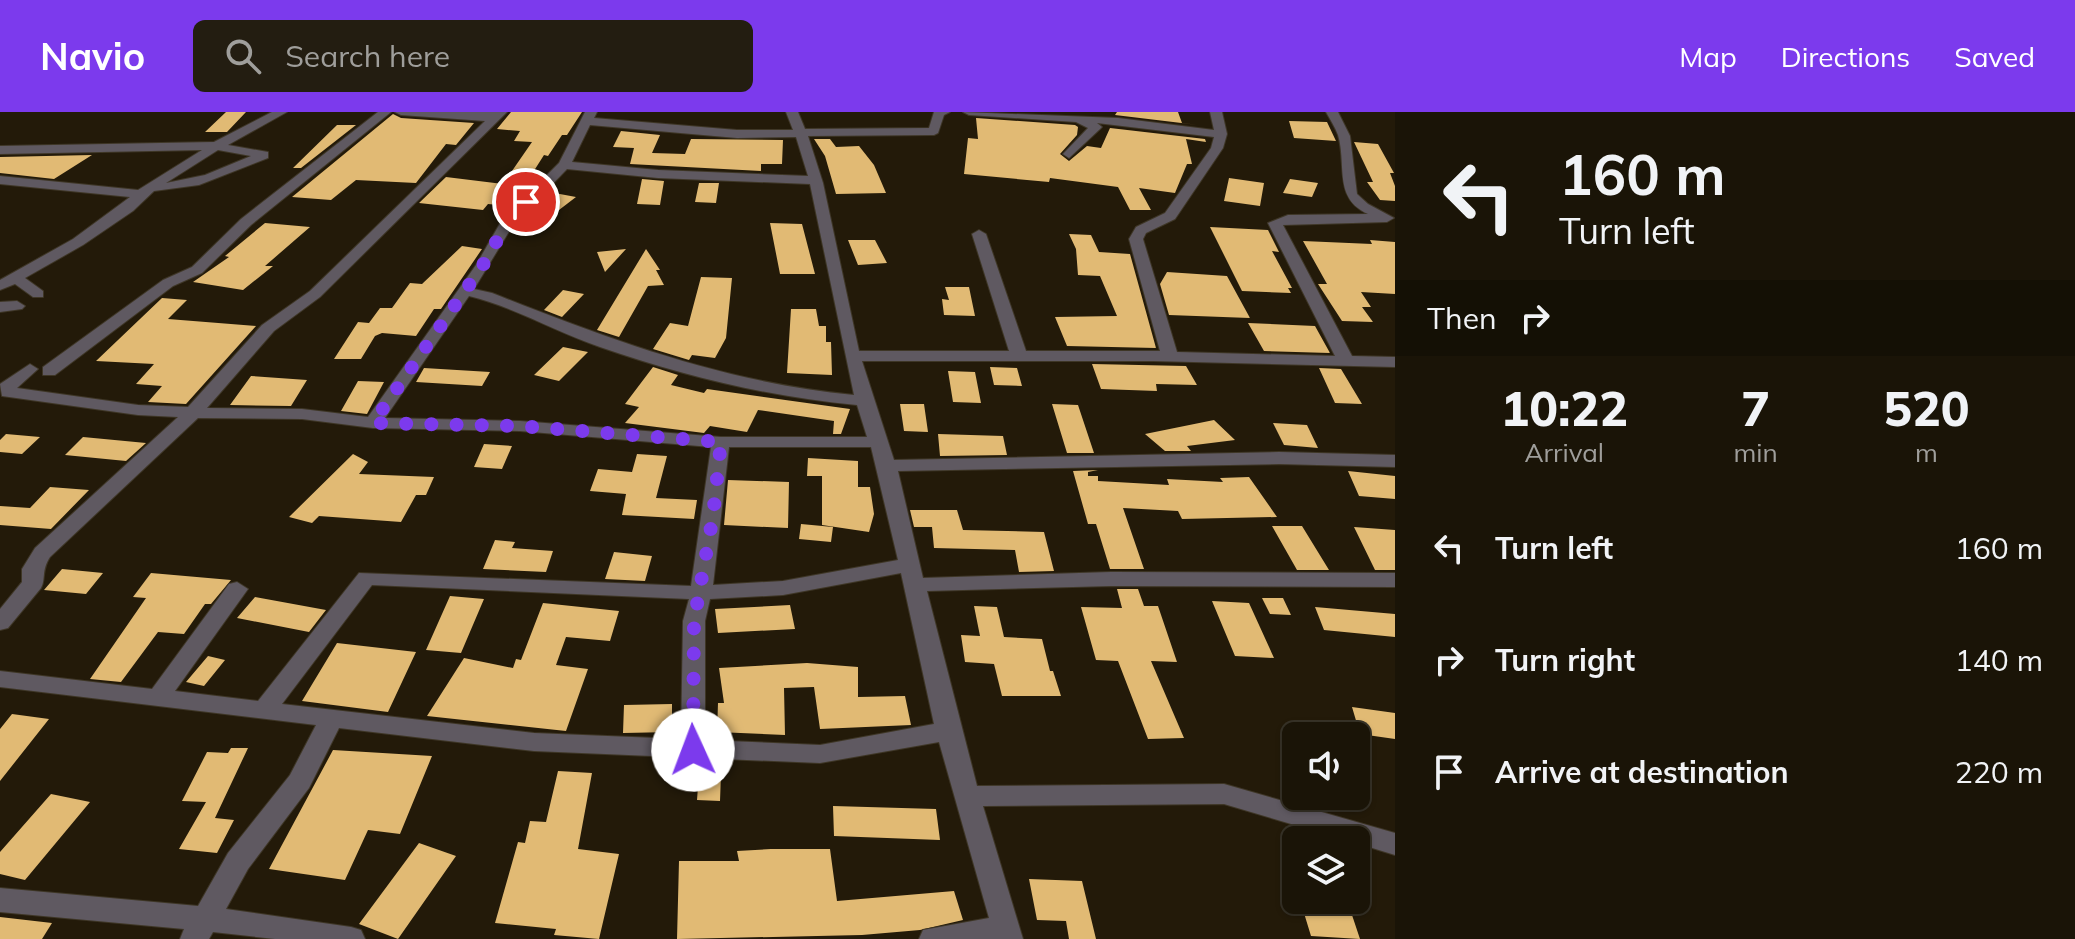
<!DOCTYPE html>
<html lang="en">
<head>
<meta charset="utf-8">
<style>
	:root { --surface:#1a1407; --page:#231d11; --text:#f1f3f6; --muted:#9f9e9b; --line:#383328; --accent:#7c3aed }
	body { margin:0; font-family:Mulish,sans-serif; background:var(--page); color:var(--text); height:100vh; display:flex; flex-direction:column; font-size:30px; white-space:nowrap }
	* { box-sizing:border-box; margin:0 }
	p { font-size:26px; color:var(--muted) }
	.icon { flex:none; width:44px; height:44px; fill:none; stroke:currentColor; stroke-width:2; stroke-linecap:round; stroke-linejoin:round }
	.map { position:relative; flex:1; overflow:hidden }
	.sheet { display:flex; flex-direction:column; background:var(--surface); width:680px }
	.sheet>* { flex:none }
	.guide { background:#1a1407; color:var(--text); overflow:hidden }
	.buttons { position:absolute; left:1282px; top:610px; display:grid; gap:16px }
	.buttons a { display:grid; place-items:center; width:88px; height:88px; border-radius:12px; background:var(--surface); box-shadow:0 2px 6px #0004,0 0 0 2px var(--line); font-size:40px }
	.pin { position:absolute; display:grid; place-items:center; width:68px; height:68px; color:#fff; margin:-34px; border:4px solid #fff; border-radius:50%; box-shadow:0 2px 8px #0007 }
	.me { position:absolute; width:88px; margin:-44px; rotate:358deg; stroke-linejoin:round; filter:drop-shadow(0 0 6px #0008) }
	.turn { display:flex; align-items:center; gap:28px; height:168px; padding:0 32px; font-size:36px }
	.turn .icon { width:104px; height:104px; stroke-width:2.5 }
	.turn b { display:block; font-size:56px; line-height:68px }
	.then { display:flex; align-items:center; height:76px; padding:0 32px; background:#0003; gap:16px; font-size:30px }
	.eta { display:flex; justify-content:space-evenly; align-items:center; height:136px; text-align:center }
	.eta b { font-size:48px; font-weight:800; line-height:56px }
	ul { padding:0; list-style:none }
	li { display:flex; align-items:center; gap:24px; height:112px; padding:0 32px }
	li div { flex:1 }
	li b { display:block; font-size:30px }
	li em { font-style:normal }
	header { display:flex; align-items:center; gap:48px; box-sizing:border-box; height:112px; padding:0 40px; background:var(--accent); color:#fff }
	header strong { font-size:38px }
	nav { display:flex; gap:44px; margin-inline-start:auto; font-size:28px }
	.search { width:560px; height:72px; background:var(--page); display:flex; align-items:center; gap:20px; box-sizing:border-box; padding:0 28px; border-radius:12px; color:var(--muted); font-size:30px }
	main { display:flex; flex:1; min-height:0 }
	.map>svg:first-child { display:block }
	.building { fill:#e1ba74 }
	.lines { fill:none; stroke-linecap:round; stroke-linejoin:round }
	.minor-casing { stroke:#3e3626; stroke-width:2 }
	.minor { fill:#5f5961; fill-rule:evenodd }
	.route { stroke:#7c3aed; stroke-width:14; stroke-dasharray:0 25.2 }
</style>
</head>
<body>
<header>
<strong>Navio</strong>
<div class="search"><svg class="icon" aria-label="search" viewBox="0 0 24 24"><circle cx="10" cy="10" r="6"/><path d="M15 15l6 6"/></svg>Search here</div>
<nav><a>Map</a><a>Directions</a><a>Saved</a></nav>
</header>
<main>
<div class="map">
<svg width="1395" height="827" viewBox="0 0 1395 827">
	<rect width="100%" height="100%" fill="#231a09"/>
	<path class="building" d="M226,0H246L227,20H205Z
		M511,0H582L567,23H562L548,44L544,43L523,76L529,77L510,94L488,92L483,98L419,91L446,65L503,72L532,30L514,29L520,19L497,17Z
		M1117,0H1178L1182,11L1198,13L1115,3Z
		M393,2L401,6L474,11L456,33L446,32L416,71L356,68L331,88L292,85Z
		M976,6L1075,13L1078,15L1077,23L1060,42L1069,49L1087,34L1101,36L1110,16L1205,27L1206,30L1186,27L1192,52H1187L1175,81L1139,76L1151,98H1130L1118,75L1050,66L1049,70L964,62L968,26L978,27Z
		M1289,9L1327,10L1336,29L1294,26Z
		M337,13H356L301,56H293Z
		M621,19L660,23L652,41L685,42L691,27L783,28L782,52H761V59L630,52L634,36L613,35Z
		M814,27H830L836,35L859,34L874,53L886,81L836,82L825,44Z
		M1354,30L1378,32L1394,61H1390L1395,74V89L1380,88L1367,70H1373Z
		M92,43L54,67L0,61V45Z
		M1229,66L1264,71L1260,94L1224,89Z
		M642,67L664,69L660,93L637,92Z
		M1290,67L1318,71L1312,85L1283,81Z
		M699,71H719L716,91L695,90Z
		M549,80L576,85L559,98L536,94Z
		M265,111L310,115L265,154H273L243,178L193,170L229,145L225,144Z
		M770,111L802,112L815,162H780Z
		M1210,115L1268,118L1279,140L1272,139L1292,176H1288L1291,181L1242,179Z
		M1069,122L1091,123L1099,140L1130,142L1156,236L1067,234L1055,205L1117,204L1100,164L1078,163L1076,137Z
		M848,128H875L887,151L858,153Z
		M1370,128L1395,130V182L1361,180L1371,195H1362L1373,210L1342,209L1318,172H1327L1303,129L1372,132Z
		M462,134L482,137L441,197H434L416,224L382,221L375,224L361,247H334L358,210L369,211L380,196H392L410,171L422,172Z
		M626,137L605,160L597,140Z
		M646,137L660,158H656L664,173L648,174L619,225L597,218Z
		M1167,160L1227,164L1250,206L1169,203L1160,172Z
		M701,165L732,166L726,226L715,246L692,243L689,248L653,237L670,211L688,214Z
		M945,175H969L975,204L944,203L942,187L949,188Z
		M563,178L584,182L562,205L544,198Z
		M162,186L187,188L168,207L256,214L186,292L148,290L162,274L136,272L154,252L96,249Z
		M791,197H816L819,214H826V230H831L832,263L787,261Z
		M1248,211L1315,214L1330,241L1264,239Z
		M563,235L588,240L559,269L534,263Z
		M1092,252L1186,254L1197,273L1156,272L1157,279L1101,277Z
		M653,255L678,263L671,273L704,281L707,277L850,297L841,322H833L834,309L758,298L747,320L710,314L704,321L625,311L639,295L625,292Z
		M990,255L1017,256L1022,274L994,273Z
		M424,256L490,260L482,274L416,270Z
		M1319,256L1341,257L1362,292L1335,291Z
		M948,259L975,260L981,291L953,290Z
		M251,264L307,268L291,294L230,293Z
		M358,269L384,270L367,302L341,299Z
		M900,292H924L928,320L904,319Z
		M1052,292L1078,293L1094,341H1067Z
		M1214,308L1235,328L1187,334L1191,339H1165L1145,322Z
		M1273,311L1307,313L1318,336L1284,333Z
		M6,322L40,325L22,342L0,340V328Z
		M938,322L1003,324L1007,343L940,344Z
		M83,325L146,331L126,349L65,343Z
		M484,332L512,334L502,357L474,355Z
		M353,342L368,350L359,362L434,365L426,383H416L401,410L319,404L312,411L289,405Z
		M637,342L667,344L656,386L697,388L694,407L622,403L626,382L590,379L598,357L632,360Z
		M808,346L858,349V375H870L874,402L869,420L822,413V364H807Z
		M1098,358L1088,360V364H1098V369L1169,373L1167,367L1223,370L1220,366L1249,365L1277,405L1182,407L1178,399L1123,396L1144,457H1110L1096,412H1088L1073,359Z
		M1348,359L1395,364V387L1359,384Z
		M728,368L789,370L788,416L724,413Z
		M50,375L89,378L51,417L0,413V394L30,396Z
		M910,398H957L963,418L1044,420L1054,459L1019,460L1015,438L934,436L932,415H914Z
		M801,412L833,415L831,430L799,427Z
		M1272,414H1302L1329,458H1297Z
		M1354,415L1395,418V458H1375Z
		M495,428L515,430L512,436L553,439L546,460L483,457Z
		M614,440L652,444L645,469L605,467Z
		M62,457L103,461L86,482L44,478Z
		M151,461L231,468L211,492H205L184,522L158,520L121,570L90,567L146,486L133,485Z
		M1117,477H1138L1144,494H1158L1177,550L1151,549L1184,626L1148,627L1118,549L1096,548L1081,495L1122,496Z
		M450,484L484,487L461,541L426,538Z
		M255,485L326,498L309,520L237,506Z
		M1262,486H1283L1291,503L1270,502Z
		M1212,489L1249,491L1274,546L1235,544Z
		M543,491L619,499L610,529L566,525L556,553L588,557L566,619L427,604L464,546L513,556L516,547L521,548Z
		M790,493L795,517L718,521L715,497Z
		M974,494L997,495L1004,525L1042,527L1050,559H1053L1061,584H1002L994,552L965,550L961,523L980,524Z
		M1315,495L1395,502V525L1324,518Z
		M337,531L416,540L388,600L302,589Z
		M208,544L225,548L204,574L186,570Z
		M807,551L858,555V585L905,584L911,613L820,617L814,575L784,576L785,623L717,620L718,591H724L719,556Z
		M672,592V620L623,621L624,593Z
		M1352,595L1395,601V627L1360,622Z
		M12,602L49,607L0,669V617Z
		M231,636H248L215,706L234,708L217,741L179,737L206,690L182,689L207,640L228,641Z
		M333,638L432,644L400,722L368,718L345,768L269,757Z
		M558,659L592,661L578,737L619,742L599,827L554,823L556,817L495,811L518,730L525,731L530,709L546,710Z
		M699,661L721,662L720,689L697,688Z
		M51,682L90,690L25,768L0,762V740Z
		M833,694L936,697L940,728L834,724Z
		M419,731L456,744L398,827L359,812Z
		M771,737H830L837,789L954,779L963,808L920,818L862,823L677,827L679,749H739L737,739Z
		M1029,767L1082,769L1096,827H1069L1066,809L1037,808Z
		M1300,788H1347L1360,827L1311,824Z
		M0,805L52,811L42,827H0Z"/>
	<g class="lines">
		<g class="minor-casing">
			<path id="minor" d="M272,0H287L228,33L268,40V46L199,73L154,79L133,99L83,133L25,166L43,179V185H33L15,172L0,178V168L73,127L130,85L0,72V64L138,78L202,38L0,42V34L214,30ZM218,38L251,44L205,63L166,71Z
				M378,0H391L251,113L202,161L173,174L55,263H43V255L163,168L192,155L241,107Z
				M395,0H507L320,185L274,219L207,296L302,297L368,305L476,153L502,108L559,51L585,0H597L594,6L737,18H793L786,0H798L805,17L929,16L934,0H950L944,3L938,21L934,23L808,24L823,71L859,239H1009L972,122L979,118L986,122L1026,239H1160L1129,127L1136,115L1165,101L1211,36L1214,25L1097,11L1102,15L1100,17L1069,46L1063,42L1088,16L1076,10L969,3L963,0L1118,6L1214,18L1210,0H1222L1227,22L1223,36L1175,107L1146,121L1143,127L1177,240L1335,244L1268,111L1288,103L1368,102C1333,86 1347,54 1338,23C1335,15 1330,7 1326,0H1338L1350,24L1357,82L1368,92L1394,106L1387,110L1283,113L1352,244L1395,245V255L1153,249H862L894,348L1279,340L1395,343V355L1279,352L898,359L923,466L1111,460L1395,461V475L1111,474L927,479L977,674L1224,672L1395,721V743L1356,731V728H1345L1224,692L983,694L1023,827H919L923,818L989,806L939,630L820,651L534,639L339,616L309,676L248,757L226,797L351,815L361,818L365,827H275L213,820L209,827H180L184,817L0,800V776L198,794L228,741L290,663L316,613L0,575V559L152,577L229,472L237,470L248,477L175,579L258,589L359,461L691,474L711,335L520,319L373,316L302,307L198,306L50,445C41,459 46,467 41,476L8,516L0,518V497L22,470V457L35,436L178,305L138,303L2,284L0,272L30,252L38,257L17,276L138,293L188,295L262,213L310,179L485,9L401,3ZM590,13L737,26L796,25L808,64L658,58L572,50ZM567,57L658,66L810,72L854,283C727,271 610,228 492,181L474,177L513,113ZM469,184C514,195 556,220 600,235C683,264 770,285 857,293L867,325H721L520,309L385,306ZM729,335H871L898,448L783,469L713,473ZM901,461L934,612L820,633L705,628V509L710,487L783,483ZM372,473L689,487L683,509L681,627L534,621L282,592Z
				M17,189L25,194L22,197L0,200V190Z"/>
		</g>
		<use href="#minor" class="minor"/>
	</g>
	<g class="lines">
		<path class="route" d="M526,90L507,111L483,153L373,311L520,314L721,330L713,404L694,509L693,638"/>
	</g>
</svg>
<div class="buttons">
<a><svg class="icon" aria-label="sound" viewBox="0 0 24 24"><path d="M4 9h4l5-4v14l-5-4H4zM17 9q2 3 0 6"/></svg></a>
<a><svg class="icon" aria-label="layers" viewBox="0 0 24 24"><path d="M12 4l9 5-9 5-9-5zM3 14l9 5 9-5"/></svg></a>
</div>
<div class="pin" style="left:526px;top:90px;background:#d93025"><svg class="icon" aria-label="arrive" viewBox="0 0 24 24"><path d="M6 21V4h12l-3 4 3 4H6"/></svg></div>
<svg class="me" style="left:693px;top:638px" viewBox="-20 -20 40 40"><circle r="19" fill="#fff"/><path d="M0-13L10 11 0 6-10 11z" fill="#7c3aed"/></svg>
</div>
<section class="sheet">
<div class="guide">
<div class="turn"><svg class="icon" aria-label="left" viewBox="0 0 24 24"><path d="M17 20v-9H6M10 6l-5 5 5 5"/></svg><div><b>160 m</b>Turn left</div></div>
<div class="then">Then<svg class="icon" aria-label="right" viewBox="0 0 24 24"><path d="M7 20v-9h11M14 6l5 5-5 5"/></svg></div>
</div>
<div class="eta">
<div><b>10:22</b><p>Arrival</p></div>
<div><b>7</b><p>min</p></div>
<div><b>520</b><p>m</p></div>
</div>
<ul>
<li><svg class="icon" aria-label="left" viewBox="0 0 24 24"><path d="M17 20v-9H6M10 6l-5 5 5 5"/></svg><div><b>Turn left</b></div><em>160 m</em></li>
<li><svg class="icon" aria-label="right" viewBox="0 0 24 24"><path d="M7 20v-9h11M14 6l5 5-5 5"/></svg><div><b>Turn right</b></div><em>140 m</em></li>
<li><svg class="icon" aria-label="arrive" viewBox="0 0 24 24"><path d="M6 21V4h12l-3 4 3 4H6"/></svg><div><b>Arrive at destination</b></div><em>220 m</em></li>
</ul>
</section>
</main>
</body>
</html>
